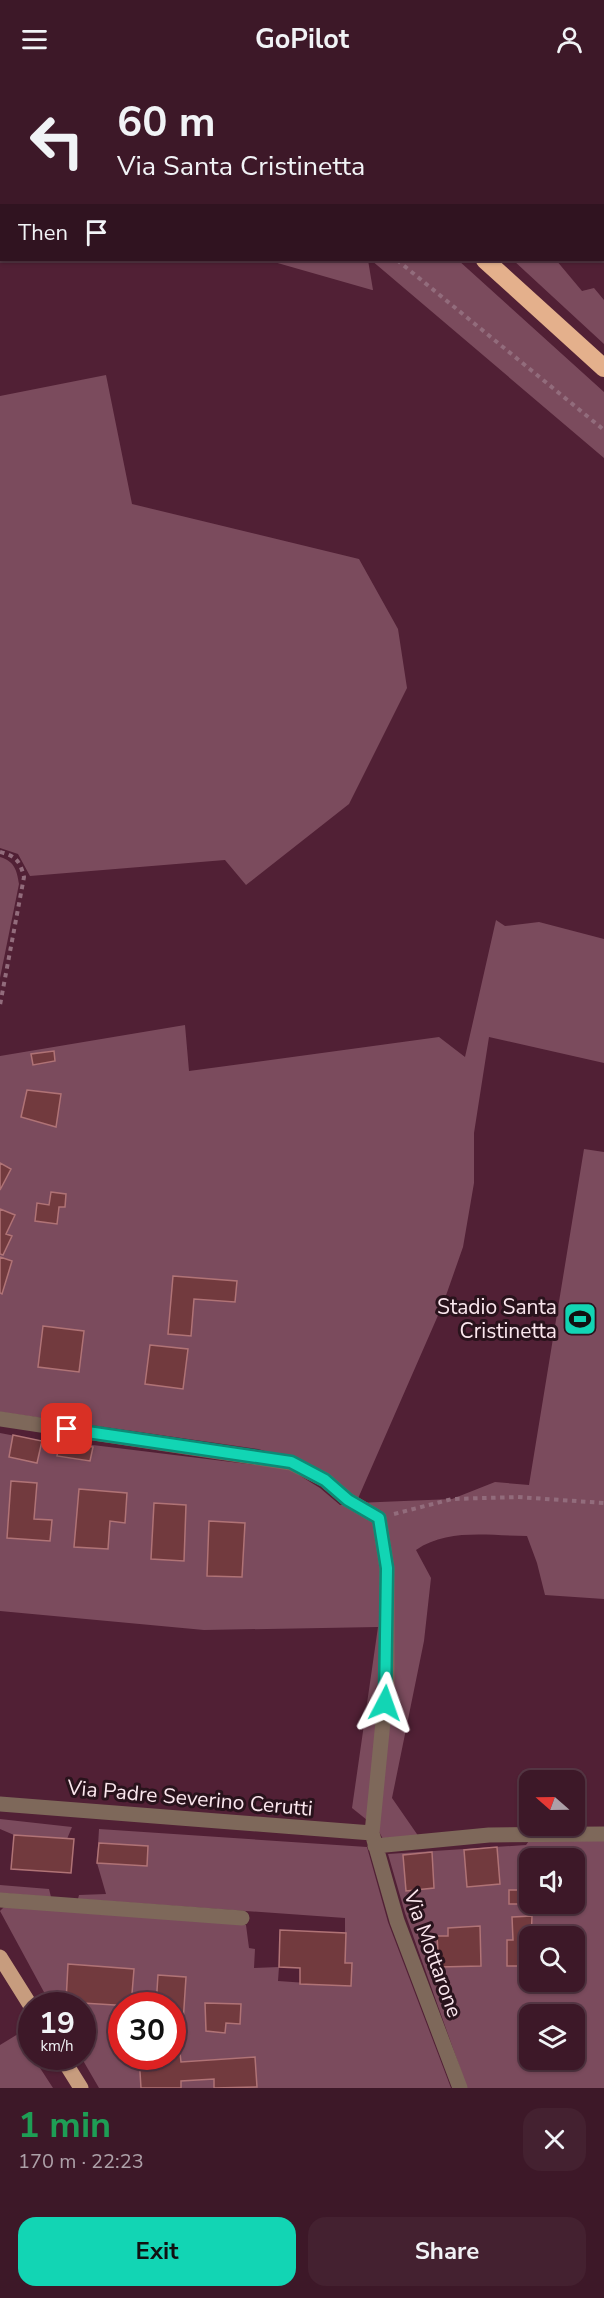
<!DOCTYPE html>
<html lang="en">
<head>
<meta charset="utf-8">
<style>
	:root { --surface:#3d1828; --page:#442130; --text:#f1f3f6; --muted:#ada0a8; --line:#563745; --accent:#12d5b4 }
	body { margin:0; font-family:"Nunito Sans",sans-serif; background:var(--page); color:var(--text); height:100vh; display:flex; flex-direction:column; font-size:22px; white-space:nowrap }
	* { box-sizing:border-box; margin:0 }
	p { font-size:20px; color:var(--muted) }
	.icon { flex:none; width:33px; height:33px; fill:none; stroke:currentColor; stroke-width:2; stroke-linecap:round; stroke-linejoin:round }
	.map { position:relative; height:2010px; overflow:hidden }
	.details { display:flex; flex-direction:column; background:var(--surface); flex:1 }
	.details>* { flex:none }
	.banner { position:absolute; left:0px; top:0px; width:604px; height:183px; box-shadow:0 2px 4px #0004,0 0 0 2px var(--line); background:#3d1828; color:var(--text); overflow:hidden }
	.needle { width:39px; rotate:290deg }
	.tools { position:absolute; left:519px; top:1692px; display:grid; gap:12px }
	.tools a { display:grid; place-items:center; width:66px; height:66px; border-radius:12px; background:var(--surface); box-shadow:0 2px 4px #0004,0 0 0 2px var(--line); font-size:30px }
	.speed { position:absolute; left:18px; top:1914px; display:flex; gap:12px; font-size:30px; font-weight:700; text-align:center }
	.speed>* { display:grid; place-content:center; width:78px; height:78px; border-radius:50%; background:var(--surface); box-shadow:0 2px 4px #0004,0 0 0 2px var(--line); line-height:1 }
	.speed small { font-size:15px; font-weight:400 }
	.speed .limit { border:9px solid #d22; background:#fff; color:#111 }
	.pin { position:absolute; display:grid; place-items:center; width:51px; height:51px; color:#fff; margin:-26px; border-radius:12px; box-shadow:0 3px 9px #0006 }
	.me { position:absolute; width:66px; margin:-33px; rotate:4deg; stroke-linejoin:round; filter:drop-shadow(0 0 4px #0008) }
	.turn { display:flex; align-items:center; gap:21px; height:126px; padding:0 18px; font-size:27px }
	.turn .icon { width:78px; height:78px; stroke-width:2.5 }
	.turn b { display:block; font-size:42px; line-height:51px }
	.then { display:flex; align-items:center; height:57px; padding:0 18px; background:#0003; gap:12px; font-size:22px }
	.round { display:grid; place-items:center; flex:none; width:63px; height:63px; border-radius:18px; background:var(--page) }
	.headline { display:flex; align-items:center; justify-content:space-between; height:102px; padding:0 18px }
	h1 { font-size:36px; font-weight:700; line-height:45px; color:#1e9e55 }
	.button { display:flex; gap:12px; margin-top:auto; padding:12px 18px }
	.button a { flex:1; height:69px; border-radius:18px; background:var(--accent); color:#111; font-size:24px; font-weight:700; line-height:69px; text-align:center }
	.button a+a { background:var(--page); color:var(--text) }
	header { display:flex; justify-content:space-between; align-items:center; height:78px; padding:0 18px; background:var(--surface); font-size:27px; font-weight:700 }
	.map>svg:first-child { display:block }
	.green { fill:#7b4b5d; fill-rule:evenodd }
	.building { fill:#723a3e; stroke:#b07376; stroke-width:1.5 }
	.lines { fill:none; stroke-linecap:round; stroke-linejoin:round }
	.path { stroke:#926c7c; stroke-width:4; stroke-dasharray:4.5 4.5; stroke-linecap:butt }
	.minor { stroke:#7e685a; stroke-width:15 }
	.major { stroke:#c79c7e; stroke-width:15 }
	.highway { stroke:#e4b08c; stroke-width:18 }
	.route-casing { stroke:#0c8a75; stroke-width:15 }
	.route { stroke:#12d5b4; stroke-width:10 }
	.labels { text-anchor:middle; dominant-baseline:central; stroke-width:6; stroke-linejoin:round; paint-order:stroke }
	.poi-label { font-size:21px; fill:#fbe7ee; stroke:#29131c; text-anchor:end }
	.street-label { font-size:21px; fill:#fbe7ee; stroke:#29131c }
</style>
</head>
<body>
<header><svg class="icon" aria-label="menu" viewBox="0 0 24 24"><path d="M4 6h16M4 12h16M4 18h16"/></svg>GoPilot<svg class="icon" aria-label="person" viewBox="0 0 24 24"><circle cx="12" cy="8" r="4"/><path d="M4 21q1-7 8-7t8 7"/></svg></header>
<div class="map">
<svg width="604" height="2010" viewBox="0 0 604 2010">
	<rect width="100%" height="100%" fill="#512035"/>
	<path class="green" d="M0,0L174,1L2,2L0,179Z
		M401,0H604V145L603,2Z
		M267,182H368L373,212H372Z
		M371,182H458L604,314V380Z
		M513,182H556L582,213L594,210L604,222V266Z
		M106,297L132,426L359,481L398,551L407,610L349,726L246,807L225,782L30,798L18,776L0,770V318Z
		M0,779C14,783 17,792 19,806L0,900Z
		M496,842L505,848L539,844L604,861V985L489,959L474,1055V1105L463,1169L443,1226L356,1425L452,1421L495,1404L529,1407L584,1071L604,1074V1521L545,1517L537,1485L527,1458C489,1458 448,1450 416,1472L431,1500L424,1563L392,1720L419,1759L383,1761L377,1750L352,1730L378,1549L204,1552L0,1533V1355L42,1363H60L289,1391L320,1410L340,1427L355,1426L292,1381L258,1371L0,1334V978L185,947L189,993L439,959L465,979Z
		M0,1741L72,1749L67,1761L14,1757L0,1751Z
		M99,1751L367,1769L388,1844L451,2010H99L81,1979L82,1928L51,1927L0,1833L4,1829L246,1847L249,1870L255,1871L254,1890L279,1889L278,1903L350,1908L345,1885V1840L78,1821L79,1817L106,1816L97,1785ZM122,1928H172V1978H122Z
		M604,1752V2010H467L405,1835L388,1776L526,1767L534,1756ZM530,1780H574V1826H530ZM530,1858H574V1904H530ZM530,1936H574V1982H530Z
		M0,1807L49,1811L51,1819L0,1815Z
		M18,1956L53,2010H0V1967Z"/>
	<path class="building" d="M603,83H604V123L603,122Z
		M54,973L55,983L33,987L31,976Z
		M27,1012L61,1016L56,1049L21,1039Z
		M0,1085L11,1091L0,1112Z
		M51,1114L66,1116L65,1129H59L57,1146L35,1143L37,1125L49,1127Z
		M0,1131L15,1137L6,1156L12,1158L3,1177L0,1176Z
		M0,1179L12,1183L2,1216L0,1215Z
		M173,1198L237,1203L235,1224L194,1221L191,1258L168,1256Z
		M43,1248L84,1253L79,1294L38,1289Z
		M150,1267L188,1271L183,1311L145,1306Z
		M13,1357L42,1363L37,1385L9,1379Z
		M60,1363L93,1369L90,1383L57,1378Z
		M11,1403L37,1405L34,1441L52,1442L50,1463L7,1460Z
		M79,1411L127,1415L125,1445L110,1443L108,1471L74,1469Z
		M154,1425L186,1427L184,1483L151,1481Z
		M209,1443L245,1445L242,1499L207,1498Z
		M14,1757L74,1761L71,1795L11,1791Z
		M99,1765L148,1768L147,1788L97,1785Z
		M497,1769L500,1806L467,1809L464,1772Z
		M432,1774L434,1810L406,1813L403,1777Z
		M509,1812H526V1826H509Z
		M532,1838L530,1888H507V1862H513L512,1839Z
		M480,1848L481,1888L439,1889L437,1858H448V1850Z
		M280,1852L346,1855L345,1885H352L351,1908L300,1906V1890L279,1889Z
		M68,1886L134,1891L131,1928L66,1924Z
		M158,1897L186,1899L183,1945L172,1944V1928H156Z
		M205,1925L241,1926L240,1946L226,1945L225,1955L206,1953Z
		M172,1975H180L181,1984L255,1979L257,2009L214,2010V2001L181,2003V2010H141L139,1978H172Z"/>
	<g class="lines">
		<path class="path" d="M160,0L162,2
			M397,182L604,352
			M0,774C16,778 20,783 24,799L0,927
			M394,1436L452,1421L518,1419L604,1425
			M23,1944L32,1959"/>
		<path class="minor" d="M387,0L389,2
			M603,152H604
			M0,1341L291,1385L325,1402L348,1422L379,1440L387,1490V1603L372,1755L397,1843L460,2010
			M0,1726L372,1755
			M375,1768L489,1757L604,1756
			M0,1822L242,1840"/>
		<path class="major" d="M0,1879L32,1930
			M61,1978L81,2010"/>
		<path class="highway" d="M241,0L243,2
			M306,0L307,2
			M485,182L604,290"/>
	</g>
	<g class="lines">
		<g class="route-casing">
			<path id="route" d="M67,1351L291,1384L325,1402L348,1422L379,1440L387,1490L385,1625"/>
		</g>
		<use href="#route" class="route"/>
	</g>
	<defs>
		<g id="stadium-square" transform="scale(1.725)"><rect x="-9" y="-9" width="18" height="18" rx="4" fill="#12d5b4" stroke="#29131c"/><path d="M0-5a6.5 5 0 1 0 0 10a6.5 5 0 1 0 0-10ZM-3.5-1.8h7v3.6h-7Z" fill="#111"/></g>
	</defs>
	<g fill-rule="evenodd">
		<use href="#stadium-square" x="580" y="1241"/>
	</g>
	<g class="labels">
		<g class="poi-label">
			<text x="557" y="1229">Stadio Santa<tspan x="557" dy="24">Cristinetta</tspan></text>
		</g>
		<g class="street-label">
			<text transform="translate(190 1720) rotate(5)">Via Padre Severino Cerutti</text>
			<text transform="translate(433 1876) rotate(70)">Via Mottarone</text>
		</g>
	</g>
</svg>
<div class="tools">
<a><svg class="needle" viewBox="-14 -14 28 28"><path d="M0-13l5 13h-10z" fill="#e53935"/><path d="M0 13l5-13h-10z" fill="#ada0a8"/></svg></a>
<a><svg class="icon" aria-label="sound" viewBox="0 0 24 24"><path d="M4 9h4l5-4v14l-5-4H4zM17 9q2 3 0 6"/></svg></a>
<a><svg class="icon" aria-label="search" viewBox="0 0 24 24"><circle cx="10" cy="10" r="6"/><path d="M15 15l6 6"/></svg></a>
<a><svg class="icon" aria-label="layers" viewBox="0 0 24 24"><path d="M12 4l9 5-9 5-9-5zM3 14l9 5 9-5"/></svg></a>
</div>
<div class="speed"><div>19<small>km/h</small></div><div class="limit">30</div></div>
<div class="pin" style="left:67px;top:1351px;background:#d93025"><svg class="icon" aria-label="arrive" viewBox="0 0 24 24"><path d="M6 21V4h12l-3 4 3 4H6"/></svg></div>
<svg class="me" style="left:385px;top:1625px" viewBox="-20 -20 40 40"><path d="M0-17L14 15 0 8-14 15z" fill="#12d5b4" stroke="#fff" stroke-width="4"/></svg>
<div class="banner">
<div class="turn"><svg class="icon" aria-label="left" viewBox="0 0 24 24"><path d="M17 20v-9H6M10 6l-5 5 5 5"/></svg><div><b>60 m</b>Via Santa Cristinetta</div></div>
<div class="then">Then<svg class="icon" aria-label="arrive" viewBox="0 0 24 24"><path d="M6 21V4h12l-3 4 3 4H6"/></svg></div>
</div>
</div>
<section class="details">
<div class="headline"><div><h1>1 min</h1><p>170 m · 22:23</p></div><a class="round"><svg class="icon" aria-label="close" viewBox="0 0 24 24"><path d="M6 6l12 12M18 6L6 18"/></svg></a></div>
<div class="button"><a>Exit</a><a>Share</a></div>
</section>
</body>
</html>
